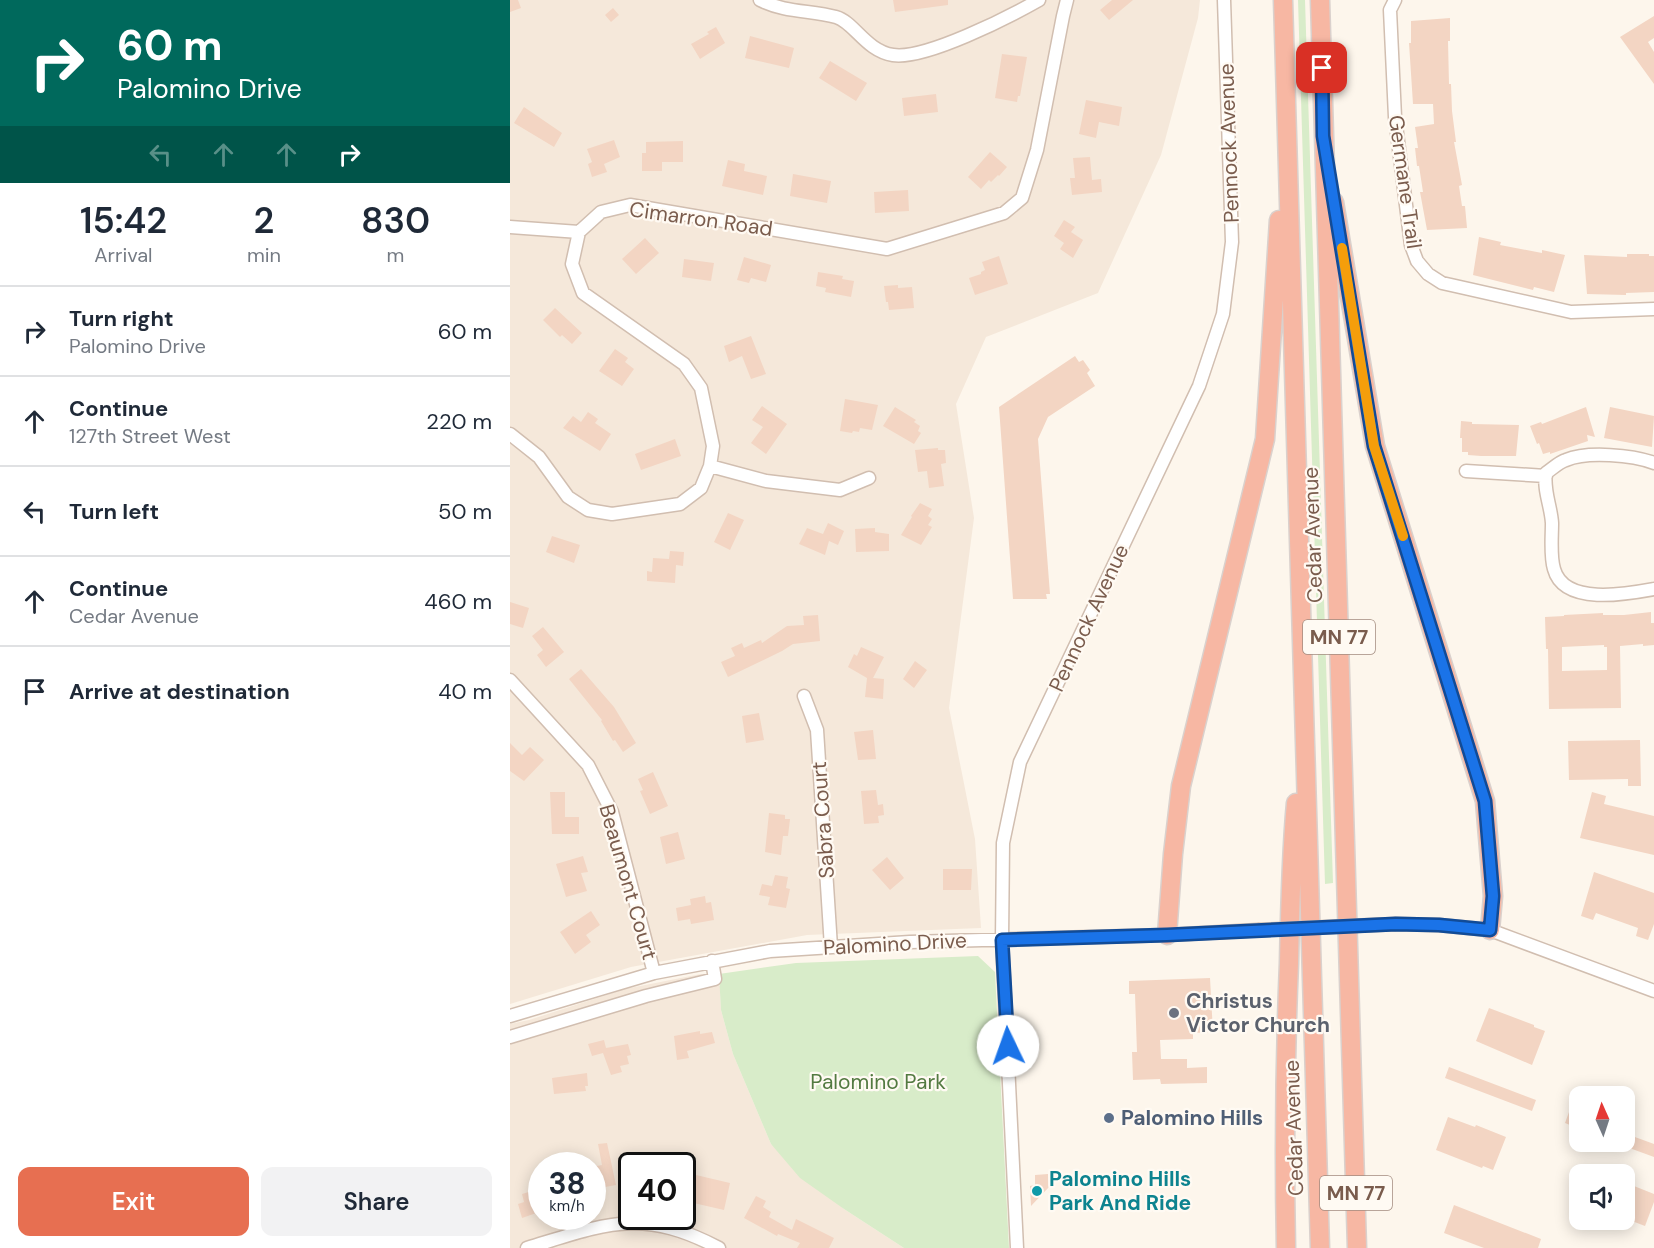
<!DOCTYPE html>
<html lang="en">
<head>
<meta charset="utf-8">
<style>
	:root { --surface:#fff; --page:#f2f2f3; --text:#1f2937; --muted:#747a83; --line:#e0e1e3; --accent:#e76f51 }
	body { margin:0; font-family:"DM Sans",sans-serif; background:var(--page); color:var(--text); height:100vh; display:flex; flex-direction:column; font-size:22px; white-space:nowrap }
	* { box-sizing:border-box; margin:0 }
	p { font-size:20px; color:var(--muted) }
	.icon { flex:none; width:33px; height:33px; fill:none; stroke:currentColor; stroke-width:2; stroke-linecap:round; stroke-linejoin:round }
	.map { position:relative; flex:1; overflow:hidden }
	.sheet { display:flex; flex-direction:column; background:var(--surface); width:510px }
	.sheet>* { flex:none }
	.hud { background:#00695c; color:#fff; overflow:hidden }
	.needle { width:39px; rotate:357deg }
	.fabs { position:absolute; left:1059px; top:1086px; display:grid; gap:12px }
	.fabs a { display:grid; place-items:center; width:66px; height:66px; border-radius:12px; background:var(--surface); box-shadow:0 3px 15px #0003; font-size:30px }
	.speed { position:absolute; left:18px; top:1152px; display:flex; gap:12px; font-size:30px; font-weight:700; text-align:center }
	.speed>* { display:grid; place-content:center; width:78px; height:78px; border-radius:50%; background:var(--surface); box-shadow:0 3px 15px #0003; line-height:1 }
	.speed small { font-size:15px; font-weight:400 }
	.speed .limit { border:3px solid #111; border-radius:9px; background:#fff; color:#111 }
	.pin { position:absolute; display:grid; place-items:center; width:51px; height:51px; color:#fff; margin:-26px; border-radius:12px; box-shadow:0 3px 9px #0006 }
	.me { position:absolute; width:66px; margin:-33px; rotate:357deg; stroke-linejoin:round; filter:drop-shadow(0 0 4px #0008) }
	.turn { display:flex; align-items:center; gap:21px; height:126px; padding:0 18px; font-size:27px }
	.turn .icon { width:78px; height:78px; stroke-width:2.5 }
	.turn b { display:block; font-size:42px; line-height:51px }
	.lanes { display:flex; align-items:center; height:57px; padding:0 18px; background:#0003; justify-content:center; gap:30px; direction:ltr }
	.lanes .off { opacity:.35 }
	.eta { display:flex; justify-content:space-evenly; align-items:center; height:102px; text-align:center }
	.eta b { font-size:36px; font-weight:600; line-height:42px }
	.primary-button { display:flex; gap:12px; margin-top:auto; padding:12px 18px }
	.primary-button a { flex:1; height:69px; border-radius:12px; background:var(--accent); color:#fff; font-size:24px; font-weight:600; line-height:69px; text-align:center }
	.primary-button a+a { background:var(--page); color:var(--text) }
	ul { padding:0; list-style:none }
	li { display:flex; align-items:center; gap:18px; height:90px; padding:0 18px; border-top:2px solid var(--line) }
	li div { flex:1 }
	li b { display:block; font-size:22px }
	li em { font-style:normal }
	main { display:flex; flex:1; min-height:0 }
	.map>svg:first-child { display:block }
	.residential { fill:#f5e8da; fill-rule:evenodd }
	.green { fill:#d8ecc9 }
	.building { fill:#f3d5c3; fill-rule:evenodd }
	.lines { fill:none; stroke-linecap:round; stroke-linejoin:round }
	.minor-casing { stroke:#d1beb0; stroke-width:15 }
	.highway-casing { stroke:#dad1cd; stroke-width:21 }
	.minor { stroke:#fff; stroke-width:12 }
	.highway { stroke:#f7b7a3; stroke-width:18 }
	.minor-bridge-casing { stroke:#d1beb0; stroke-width:15; stroke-linecap:butt }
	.minor-bridge { stroke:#fff; stroke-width:12 }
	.route-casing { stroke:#114b97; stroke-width:15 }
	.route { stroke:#1a73e8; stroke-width:10 }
	.slow { stroke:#f59e0b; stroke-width:10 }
	.worship-dot { fill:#6b7280; stroke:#fffaf3; stroke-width:2 }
	.service-dot { fill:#5c6f8a; stroke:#fffaf3; stroke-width:2 }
	.culture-dot { fill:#0f9aa8; stroke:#fffaf3; stroke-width:2 }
	.labels { text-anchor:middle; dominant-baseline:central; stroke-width:4.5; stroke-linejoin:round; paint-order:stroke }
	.shield { fill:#fffaf3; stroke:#a28b7f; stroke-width:1.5 }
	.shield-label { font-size:20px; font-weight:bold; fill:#7a5c4d }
	.street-label { font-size:21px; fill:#7a5c4d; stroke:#fffaf3 }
	.worship-label { font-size:21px; font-weight:bold; fill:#5b616d; stroke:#fffaf3; text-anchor:start }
	.park-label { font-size:21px; fill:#537a41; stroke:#fffaf3 }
	.service-label { font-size:21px; font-weight:bold; fill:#4e5e75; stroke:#fffaf3; text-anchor:start }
	.culture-label { font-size:21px; font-weight:bold; fill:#0d838f; stroke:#fffaf3; text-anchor:start }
</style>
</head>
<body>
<main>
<section class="sheet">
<div class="hud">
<div class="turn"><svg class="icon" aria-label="right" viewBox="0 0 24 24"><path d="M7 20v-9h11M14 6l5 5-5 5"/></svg><div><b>60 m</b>Palomino Drive</div></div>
<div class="lanes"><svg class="icon off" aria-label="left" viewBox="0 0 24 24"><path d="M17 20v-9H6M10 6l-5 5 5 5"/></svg><svg class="icon off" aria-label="ahead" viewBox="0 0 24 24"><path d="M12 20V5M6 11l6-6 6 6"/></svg><svg class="icon off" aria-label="ahead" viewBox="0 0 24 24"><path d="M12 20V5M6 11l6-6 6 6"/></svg><svg class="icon" aria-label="right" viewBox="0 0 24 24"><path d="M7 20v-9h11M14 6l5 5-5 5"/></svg></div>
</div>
<div class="eta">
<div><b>15:42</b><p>Arrival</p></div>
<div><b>2</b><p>min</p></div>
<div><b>830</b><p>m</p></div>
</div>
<ul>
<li><svg class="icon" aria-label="right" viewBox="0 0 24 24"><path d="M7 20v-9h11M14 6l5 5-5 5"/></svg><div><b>Turn right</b><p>Palomino Drive</p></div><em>60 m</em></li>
<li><svg class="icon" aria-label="ahead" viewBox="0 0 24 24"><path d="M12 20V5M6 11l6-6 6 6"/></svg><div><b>Continue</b><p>127th Street West</p></div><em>220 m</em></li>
<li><svg class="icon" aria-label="left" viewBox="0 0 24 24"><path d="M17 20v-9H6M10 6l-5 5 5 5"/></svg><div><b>Turn left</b></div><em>50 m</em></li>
<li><svg class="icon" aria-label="ahead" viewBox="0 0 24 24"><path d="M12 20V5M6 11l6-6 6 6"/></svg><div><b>Continue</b><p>Cedar Avenue</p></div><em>460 m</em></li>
<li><svg class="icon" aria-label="arrive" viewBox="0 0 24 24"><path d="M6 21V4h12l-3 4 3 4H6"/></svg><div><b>Arrive at destination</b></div><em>40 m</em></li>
</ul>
<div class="primary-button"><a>Exit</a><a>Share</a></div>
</section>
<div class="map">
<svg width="1144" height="1248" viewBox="0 0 1144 1248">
	<rect width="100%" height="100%" fill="#fdf6ec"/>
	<path class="residential" d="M0,0H690L688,18L651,155L588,293L476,337L446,404L464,518L439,708L465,839L471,928L297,935L121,967L0,1004Z
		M191,974L210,986L211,1010L223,1054L261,1144L334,1209L394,1248H0V1024L19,1020L115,989ZM32,1166H82V1216H32ZM122,1166H172V1216H122Z"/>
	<path class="green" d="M788,0H795L823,883L815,884Z
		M468,956L485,972L499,1248H394L334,1209L290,1178L261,1144L223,1054L211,1010L209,974L286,963Z"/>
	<path class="building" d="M0,0H8L11,8L0,12Z
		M383,0H438V5L385,12Z
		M602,0H623L599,20L590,10Z
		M103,8L109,15L101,22L95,15Z
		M1144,16V38L1138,42L1144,52V84L1110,37Z
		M940,18V41H938L939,84H941L942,111L946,142H944L952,185L949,186L952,206H955L957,228L917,230L910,192H913L909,166H907L905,148H908L905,127L924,124L923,104H903L899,43H901V21Z
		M206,27L215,43L190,59L181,44L199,34L197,32Z
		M240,36L284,48L279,68L235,58Z
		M492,54L517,57L510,96H508L507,102L485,98Z
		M320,61L357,83L346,101L309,78Z
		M426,94L428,112L394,116L392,98Z
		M576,100L612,107L609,126L589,122L586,138L569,134Z
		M14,107L52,133L44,147L4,123Z
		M104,140L110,157L94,164L97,172L82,177L78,164L82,162L77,149Z
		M173,141V162H152V171H132V153H136V142Z
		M480,152L497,167L489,176L488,175L481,182L479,180L471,189L458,177Z
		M580,157L582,180L591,179L592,192L562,195L560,178H565L563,158Z
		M218,160L235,164L234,171L257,176L253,195L212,186Z
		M283,174L321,181L317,203L280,196Z
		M398,190L399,211L365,213L364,192Z
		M554,220L565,227L561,232L573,240L563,258L550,249L554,243L544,236Z
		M969,237L991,242L990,245L1032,253V250L1055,255L1044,292L1024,287L1023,290L963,275Z
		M135,238L149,253L126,274L112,259Z
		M1117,254H1139V256H1144V292L1116,293V295L1077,294L1074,255L1117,257Z
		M489,256L498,284L465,295L459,278L471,274V272L475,270L472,262Z
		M234,257L261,265L256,282L241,278L239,283L227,280Z
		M174,259L204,263L201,281L172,277Z
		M308,272L333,276L332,279L344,281L341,297L315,292L316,288L306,286Z
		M388,285V288L402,287L404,308L379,310L378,302H376L374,286Z
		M45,308L72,333L62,344L52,335L50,337L33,320Z
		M241,336L256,374L241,379L232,356L219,362L214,346Z
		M105,349L118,358L115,362L124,369L112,386L89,371Z
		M565,356L569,362L573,360L580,370L577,373L585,386L538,417L528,439L540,594H536L537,599H503L489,407Z
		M335,399L368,405L362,430L350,428L349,432L343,431L342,433L330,431Z
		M252,406L277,424L256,454L241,443L253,427L242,420Z
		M385,407L406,420L404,422L410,426L408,431L411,433L404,444L373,426Z
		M1076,407L1085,437L1077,435L1078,441L1040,454V452L1033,454L1029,443L1027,444L1020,426L1031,422L1032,424Z
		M1100,407L1144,416L1142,447L1094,438Z
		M78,412L88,419L85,423L101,434L90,451L53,428L63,416L71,422Z
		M951,421L962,422V424L1009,425L1006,456H971L958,455V452H952V438H950Z
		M165,439L171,456L131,470L125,454Z
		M428,448V450H435L436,463L431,464L434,486L419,488L417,471L408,472L405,450Z
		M410,503L422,509L418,516L422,519L418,525L422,527L411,545L391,535L402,517L401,516Z
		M218,513L234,520L220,550L204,542Z
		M318,523L334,531L328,545L319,541L315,555L289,544L297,528L313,534Z
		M365,528V532L379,534V551L346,552L345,529Z
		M42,536L70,545L64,563L36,552Z
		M160,551L174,552L173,566L166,565L165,583L137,581V571L142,572L143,558L159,559Z
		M0,602L19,608L13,628L0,624Z
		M1141,612V623H1144V645L1133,646V644L1110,646L1111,708L1039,709L1038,649H1036L1035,617L1054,616V615L1093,613V615H1114ZM1094,645V647H1097V670L1052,671V647Z
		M308,615L310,641L283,644L272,651L218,677L211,662L225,656L221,648L232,643L234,648L251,640L252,643L277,626L294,625L293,616Z
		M33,627L54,652L36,667L27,655L33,650L22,636Z
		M351,647L374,657L363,678L374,679L373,699L355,697L357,678L338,667L344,654L347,656Z
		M405,661L417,670L404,688L393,679Z
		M71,669L104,707L126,743L113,752L105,740L103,741L91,721L92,720L59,679Z
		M249,713L254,740L236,743L232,716Z
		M363,730L366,759L348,760L344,732Z
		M1130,740L1131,786H1118V779L1059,780L1058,741Z
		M0,743L12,755L20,747L34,760L14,781L0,771Z
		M143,772L158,806L140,814L130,791L133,790L128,779Z
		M366,790L368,805L373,804L374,815L368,816L369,823L354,824L351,791Z
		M40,792H55V817H69V834H42Z
		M1082,792L1096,796L1094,804L1144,816V855L1070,838Z
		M259,813L275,815V819H280L278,836H273L271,855L255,852Z
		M168,832L175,859L156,864L150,837Z
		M73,856L78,872L71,873L77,891L56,897L46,864Z
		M377,857L394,878L380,890L362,870Z
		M433,869H462L461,890H433Z
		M1084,872L1144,893V924L1138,940L1126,936L1128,928L1086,913L1083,920L1071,916Z
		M265,875L278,877L276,888L280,889L276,908L258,905L260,897L249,895L252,884L262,886Z
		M195,896L196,903L201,902L204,920L181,924L180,919L168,921L166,908L181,905L180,899Z
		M81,911L90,925L76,935L81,942L65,954L50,932Z
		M700,978L703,1032L683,1033V1039L650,1040L651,1059H677V1068L697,1067V1083L651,1084L650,1079L623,1080L622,1052H627L625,994H619V981Z
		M979,1008L1024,1025V1027L1035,1031L1022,1065L966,1041Z
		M190,1031V1034L202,1032L205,1043L177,1051L179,1058L167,1060L164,1036Z
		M94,1040L96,1048L118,1044L121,1055L117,1056L119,1064L110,1066L112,1072L101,1075L93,1053L82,1056L78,1044Z
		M939,1067L1026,1100L1022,1111L935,1078Z
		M77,1073L78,1086H75L76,1091L44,1094L42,1078Z
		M1059,1112L1070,1116V1129L1055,1123Z
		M938,1117L965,1127L966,1125L996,1137L983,1170L973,1166L972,1168L926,1150Z
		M1114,1133L1144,1144V1157L1114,1146Z
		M97,1143L106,1185L95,1187L94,1185L91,1186L90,1182L82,1183V1167L92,1165L88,1144Z
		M538,1174L539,1187L521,1206L520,1186L525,1185V1175Z
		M186,1175L220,1183L214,1210L175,1201L176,1199L172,1198V1180L184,1183Z
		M1114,1182L1144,1194V1202L1135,1226L1114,1218Z
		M32,1188V1211L12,1218L8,1204L14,1202L12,1194Z
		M246,1196L256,1201L253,1207L261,1212L259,1217L282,1230L286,1219L324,1238L319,1248H287L290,1243L268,1234L267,1236L234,1218Z
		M944,1205L1031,1239L1028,1248H974L934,1233Z"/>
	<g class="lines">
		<g class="minor-casing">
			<path id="minor" d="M250,0C276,13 300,10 326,17C344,22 356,51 383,55C415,60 499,17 529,0
				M885,0L880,10L885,117L901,245L907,261L918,274L932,283L941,285L1061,312L1144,309
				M0,227L69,232
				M0,434L29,457L58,497L78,510L102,514L170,504L191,488L200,466L203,446L191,388L174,364L73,293L62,264L69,232L91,212L120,205L377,249L494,213L512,198L527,150L553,16L557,0
				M1144,463C1123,455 1077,451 1056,460C1049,462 1042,469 1036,473C1033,490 1041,506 1042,523C1042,537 1040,556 1044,569C1054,606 1117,594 1144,589
				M200,466L256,481L330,490L359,478
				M956,471L1036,476
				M0,680L78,765L102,812L144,973
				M294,696L307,730L321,947
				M886,924L929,925L980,930L1144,991
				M0,1016L144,973L260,951L400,942L657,935L748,930
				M0,1037L136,996L205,979L202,961
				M17,1248C96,1224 131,1207 209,1248
				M507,1248L492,940L493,843L510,762L689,386L713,314L722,242L714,0"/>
		</g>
		<g class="highway-casing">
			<path id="highway" d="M773,0L810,1248
				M810,0L847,1248
				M824,202L865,446L975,801L983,896L980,930
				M657,935L663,854L671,786L755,439L769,220
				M776,1248C774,1153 775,1058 779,963C780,910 781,856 786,803"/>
		</g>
		<use href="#minor" class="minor"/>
		<use href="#highway" class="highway"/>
		<g class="minor-bridge-casing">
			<path id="minor-bridge" d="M748,930L886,924"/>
		</g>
		<use href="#minor-bridge" class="minor-bridge"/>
	</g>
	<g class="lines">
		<g class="route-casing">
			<path id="route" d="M498,1046L492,940L657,935L886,924L929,925L980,930L983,896L975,801L864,446L813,136L812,68"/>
		</g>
		<use href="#route" class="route"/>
		<path class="slow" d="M832,248L864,446L893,536"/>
	</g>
	<circle class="worship-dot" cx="664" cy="1013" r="6"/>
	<circle class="service-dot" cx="599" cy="1118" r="6"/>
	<circle class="culture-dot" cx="527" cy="1191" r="6"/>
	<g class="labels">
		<g class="shield">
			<rect x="793" y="620" width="72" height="34" rx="4.5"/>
			<rect x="810" y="1176" width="72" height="34" rx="4.5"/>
		</g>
		<g class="shield-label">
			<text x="829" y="637">MN 77</text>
			<text x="846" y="1193">MN 77</text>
		</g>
		<g class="street-label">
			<text transform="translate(719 143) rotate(-92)">Pennock Avenue</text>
			<text transform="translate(895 182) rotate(82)">Germane Trail</text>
			<text transform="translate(191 219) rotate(8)">Cimarron Road</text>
			<text transform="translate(803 535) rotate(-92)">Cedar Avenue</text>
			<text transform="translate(579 618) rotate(-65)">Pennock Avenue</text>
			<text transform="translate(313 820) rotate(-94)">Sabra Court</text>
			<text transform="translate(118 882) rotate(74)">Beaumont Court</text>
			<text transform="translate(385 944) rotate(-3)">Palomino Drive</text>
			<text transform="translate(784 1128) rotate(-92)">Cedar Avenue</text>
		</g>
		<g class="worship-label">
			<text x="676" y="1001">Christus<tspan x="676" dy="24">Victor Church</tspan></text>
		</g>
		<g class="park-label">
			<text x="368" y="1082">Palomino Park</text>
		</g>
		<g class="service-label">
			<text x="611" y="1118">Palomino Hills</text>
		</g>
		<g class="culture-label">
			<text x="539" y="1179">Palomino Hills<tspan x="539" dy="24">Park And Ride</tspan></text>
		</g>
	</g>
</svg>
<div class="fabs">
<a><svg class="needle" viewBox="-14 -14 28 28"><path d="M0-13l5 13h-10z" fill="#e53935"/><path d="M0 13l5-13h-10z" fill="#747a83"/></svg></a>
<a><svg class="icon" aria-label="sound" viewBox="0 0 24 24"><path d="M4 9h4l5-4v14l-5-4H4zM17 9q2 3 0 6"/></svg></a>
</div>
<div class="speed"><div>38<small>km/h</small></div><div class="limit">40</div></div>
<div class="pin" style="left:812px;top:68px;background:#d93025"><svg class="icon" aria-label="arrive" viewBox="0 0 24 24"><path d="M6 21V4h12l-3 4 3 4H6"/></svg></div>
<svg class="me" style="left:498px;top:1046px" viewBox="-20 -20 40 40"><circle r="19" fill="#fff"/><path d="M0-13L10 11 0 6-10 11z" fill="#1a73e8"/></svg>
</div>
</main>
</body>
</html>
